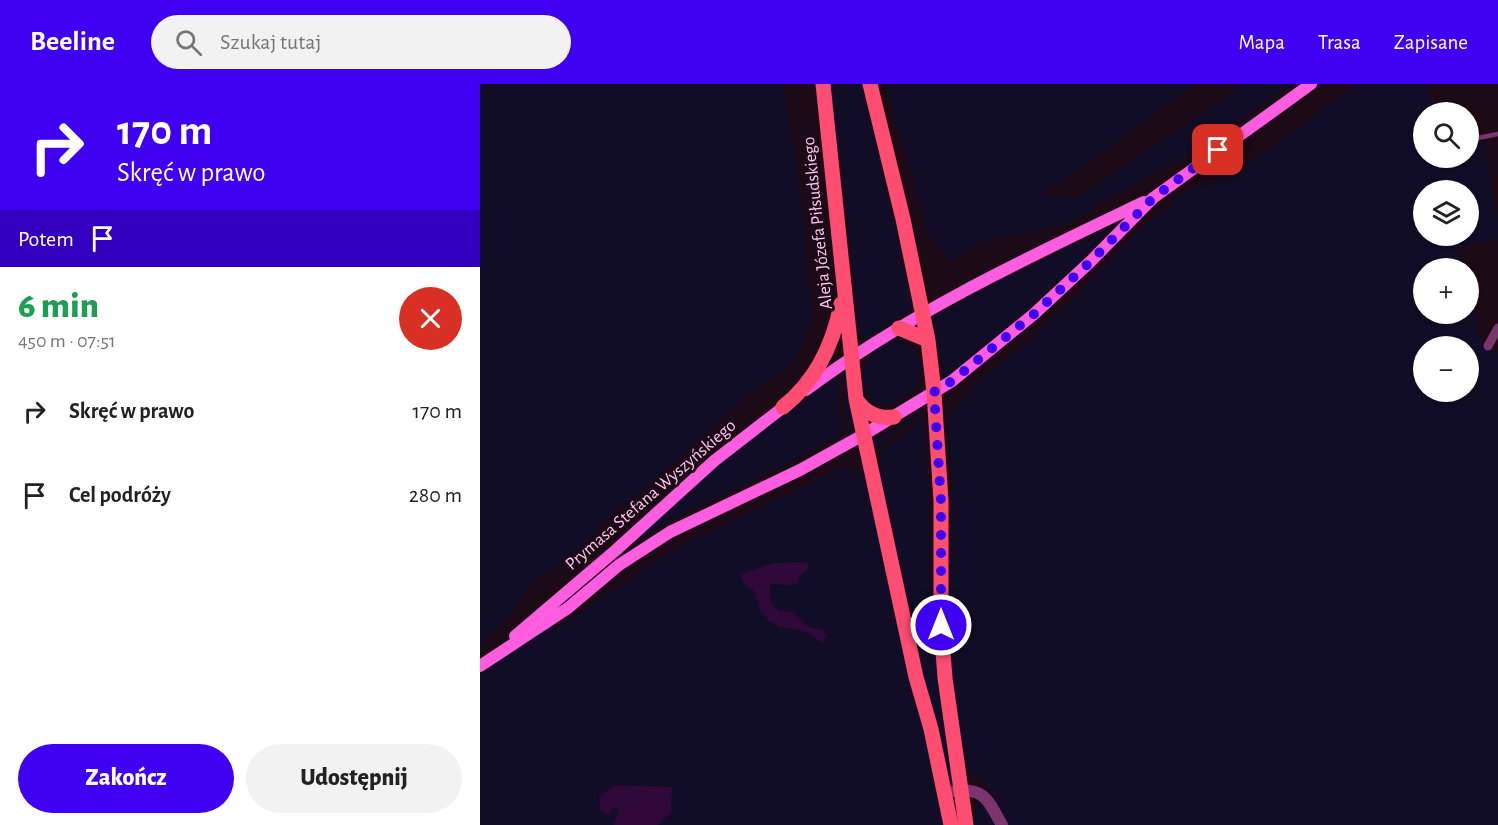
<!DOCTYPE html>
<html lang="pl">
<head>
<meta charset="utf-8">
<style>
	:root { --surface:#fff; --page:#f2f2f2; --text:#222; --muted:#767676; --accent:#4000f1 }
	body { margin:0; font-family:"Alegreya Sans",sans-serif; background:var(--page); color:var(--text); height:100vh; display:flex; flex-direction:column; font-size:22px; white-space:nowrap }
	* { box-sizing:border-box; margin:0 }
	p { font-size:20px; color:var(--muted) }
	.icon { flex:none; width:33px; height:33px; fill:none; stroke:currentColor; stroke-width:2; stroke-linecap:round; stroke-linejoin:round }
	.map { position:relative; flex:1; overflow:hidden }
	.drawer { display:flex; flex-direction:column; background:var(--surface); width:480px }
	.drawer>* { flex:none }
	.guide { background:#4000f1; color:#fff; overflow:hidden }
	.controls { position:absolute; left:933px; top:18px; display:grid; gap:12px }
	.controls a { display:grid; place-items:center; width:66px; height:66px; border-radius:50%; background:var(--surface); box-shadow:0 2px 4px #0004; font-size:30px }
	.pin { position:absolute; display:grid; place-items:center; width:51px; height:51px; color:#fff; margin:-26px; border-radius:12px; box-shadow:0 3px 9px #0006 }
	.me { position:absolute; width:66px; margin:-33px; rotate:0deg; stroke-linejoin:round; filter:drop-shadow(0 0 4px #0008) }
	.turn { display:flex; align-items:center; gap:21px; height:126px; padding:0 18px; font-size:27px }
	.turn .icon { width:78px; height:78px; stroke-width:2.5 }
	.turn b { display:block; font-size:42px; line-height:51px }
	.then { display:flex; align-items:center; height:57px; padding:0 18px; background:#0003; gap:12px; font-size:22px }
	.round { display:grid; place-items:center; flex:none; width:63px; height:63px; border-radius:32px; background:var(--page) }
	.overview { display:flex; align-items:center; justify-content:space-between; height:102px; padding:0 18px }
	h1 { font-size:36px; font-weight:800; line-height:45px; color:#1e9e55 }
	.action { display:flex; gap:12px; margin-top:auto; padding:12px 18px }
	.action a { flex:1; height:69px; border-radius:36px; background:var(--accent); color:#fff; font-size:24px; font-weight:800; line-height:69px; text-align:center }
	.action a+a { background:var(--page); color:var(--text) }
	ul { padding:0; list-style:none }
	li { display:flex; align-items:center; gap:18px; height:84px; padding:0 18px }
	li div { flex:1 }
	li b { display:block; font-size:22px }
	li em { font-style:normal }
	header { display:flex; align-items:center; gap:36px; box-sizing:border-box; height:84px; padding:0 30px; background:var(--accent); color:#fff }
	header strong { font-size:28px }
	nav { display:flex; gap:33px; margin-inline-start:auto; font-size:21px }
	.search { width:420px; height:54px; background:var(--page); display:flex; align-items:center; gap:15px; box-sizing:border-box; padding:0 21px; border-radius:33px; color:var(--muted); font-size:22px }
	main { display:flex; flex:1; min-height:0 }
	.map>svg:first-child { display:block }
	.green { fill:#110d26; fill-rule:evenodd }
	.water { fill:#2f0739 }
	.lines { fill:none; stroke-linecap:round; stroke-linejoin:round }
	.service { stroke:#7d336e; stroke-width:4.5 }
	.minor { stroke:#7d336e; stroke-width:9 }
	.tertiary { stroke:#7d336e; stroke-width:12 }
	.secondary { stroke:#ff5de0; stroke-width:12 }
	.primary { stroke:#ff4d72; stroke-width:15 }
	.route { stroke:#4000f1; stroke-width:10; stroke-dasharray:0 18 }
	.labels { text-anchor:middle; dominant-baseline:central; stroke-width:6; stroke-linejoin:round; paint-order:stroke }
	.street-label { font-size:18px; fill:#ffc6ef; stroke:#1c0a16 }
</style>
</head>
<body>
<header>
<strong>Beeline</strong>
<div class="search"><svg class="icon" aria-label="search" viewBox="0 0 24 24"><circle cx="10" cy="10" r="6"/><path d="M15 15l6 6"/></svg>Szukaj tutaj</div>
<nav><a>Mapa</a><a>Trasa</a><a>Zapisane</a></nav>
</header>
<main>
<section class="drawer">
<div class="guide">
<div class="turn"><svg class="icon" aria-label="right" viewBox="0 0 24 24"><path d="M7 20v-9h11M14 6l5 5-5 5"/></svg><div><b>170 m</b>Skręć w prawo</div></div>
<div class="then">Potem<svg class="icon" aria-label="arrive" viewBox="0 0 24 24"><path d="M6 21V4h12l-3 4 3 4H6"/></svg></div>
</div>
<div class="overview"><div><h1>6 min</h1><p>450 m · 07:51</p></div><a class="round" style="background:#d93025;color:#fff"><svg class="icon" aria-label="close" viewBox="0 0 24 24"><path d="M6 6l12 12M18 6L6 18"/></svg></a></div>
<ul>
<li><svg class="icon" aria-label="right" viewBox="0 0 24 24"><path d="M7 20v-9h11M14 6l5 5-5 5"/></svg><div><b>Skręć w prawo</b></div><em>170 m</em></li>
<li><svg class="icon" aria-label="arrive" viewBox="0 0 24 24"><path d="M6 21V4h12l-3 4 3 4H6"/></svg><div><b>Cel podróży</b></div><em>280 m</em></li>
</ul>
<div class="action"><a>Zakończ</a><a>Udostępnij</a></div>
</section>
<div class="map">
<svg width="1018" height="741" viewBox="0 0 1018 741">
	<rect width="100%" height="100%" fill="#1c0a16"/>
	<path class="green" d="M0,0H302L317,83L330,210L331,238L318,271L310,280L253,324L167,404L129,433L105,462L67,489L54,496L25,538L0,564Z
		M348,0H382L432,219V225L382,257L379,250L364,103Z
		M406,0H716L562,112L599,113L744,14L761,0H812L719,64L584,141L500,158L471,179L449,151Z
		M878,0H949L953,28H944V74H988L989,61L1005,58L1018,143V156L977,163L983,184H944V230H988L989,206L1003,263L1018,270V741H527L502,693L491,688L486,680L473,614L467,542L472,463V403L467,335L470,334L469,331L477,325L484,310L559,248L583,225L652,154L702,111L713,104L731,100L770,78ZM944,106H988V152H944ZM944,262H988V308H944Z
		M634,142L591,186L541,232L464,294L453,233L522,195Z
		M419,257C440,261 448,289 434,305C430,310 424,313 419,316C414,320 409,323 402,322C370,318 380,259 419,257Z
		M364,285L374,342L369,347L367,346L362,287Z
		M354,293L357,295L362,348L359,350V352L288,389L198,432L158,457L156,455L210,405L253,369Z
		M442,327L444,329L402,359L397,365L395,375L392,358Z
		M442,337L446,339L450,492L458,589L474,701L471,699L468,695L449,619L397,387L400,386C398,379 401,369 407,362Z
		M369,383L375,387H380L382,390L385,389L466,741H0V587L71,538L76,545L162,486L214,455L356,387Z
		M496,718H502L516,741H491L490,735L496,734Z"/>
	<path class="water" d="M326,478L329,483L319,493L318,499L312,501L290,500L291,519L298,526L313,528L327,542L344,547L346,551L343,560L328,548L300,543L289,537L279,524L275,508L263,499L260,490L295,479Z
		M134,701L192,703L191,728L178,741H133L139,725L133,724L128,732L120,726L119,713Z"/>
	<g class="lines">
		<path class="service" d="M988,56L1018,50"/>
		<path class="minor" d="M1008,262L1018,244"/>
		<path class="tertiary" d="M475,707C506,704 508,717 522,741"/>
		<path class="secondary" d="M326,306C430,228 547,174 664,118
			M35,552L136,466L234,377L310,318
			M0,582L88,524L139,481L190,448L320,386L383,351L472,297L554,230L610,178L673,114L831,0"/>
		<path class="primary" d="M343,0L376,315L436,593L451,645L471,741
			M390,0L423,135L448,256L454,308L461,417V541L465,594L486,741
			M419,244L448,256
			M376,315C385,329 398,335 414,333
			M303,323C336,297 353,261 361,220"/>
	</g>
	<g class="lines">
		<path class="route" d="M461,541V417L454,308L472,297L554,230L610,178L673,114L738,66"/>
	</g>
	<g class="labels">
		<g class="street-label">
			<text transform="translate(338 139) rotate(-96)">Aleja Józefa Piłsudskiego</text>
			<text transform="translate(171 411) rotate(-41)">Prymasa Stefana Wyszyńskiego</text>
		</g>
	</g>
</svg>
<div class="controls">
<a><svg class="icon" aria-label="search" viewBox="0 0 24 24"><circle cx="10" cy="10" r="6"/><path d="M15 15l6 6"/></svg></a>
<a><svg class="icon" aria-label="layers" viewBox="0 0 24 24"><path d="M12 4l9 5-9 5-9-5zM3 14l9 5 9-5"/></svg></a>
<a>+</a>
<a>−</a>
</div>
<div class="pin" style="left:738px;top:66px;background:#d93025"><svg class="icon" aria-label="arrive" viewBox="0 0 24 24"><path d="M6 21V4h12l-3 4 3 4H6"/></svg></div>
<svg class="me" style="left:461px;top:541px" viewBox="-20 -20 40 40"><circle r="17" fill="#4000f1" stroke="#fff" stroke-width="3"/><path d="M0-11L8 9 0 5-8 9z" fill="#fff"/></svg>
</div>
</main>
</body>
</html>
